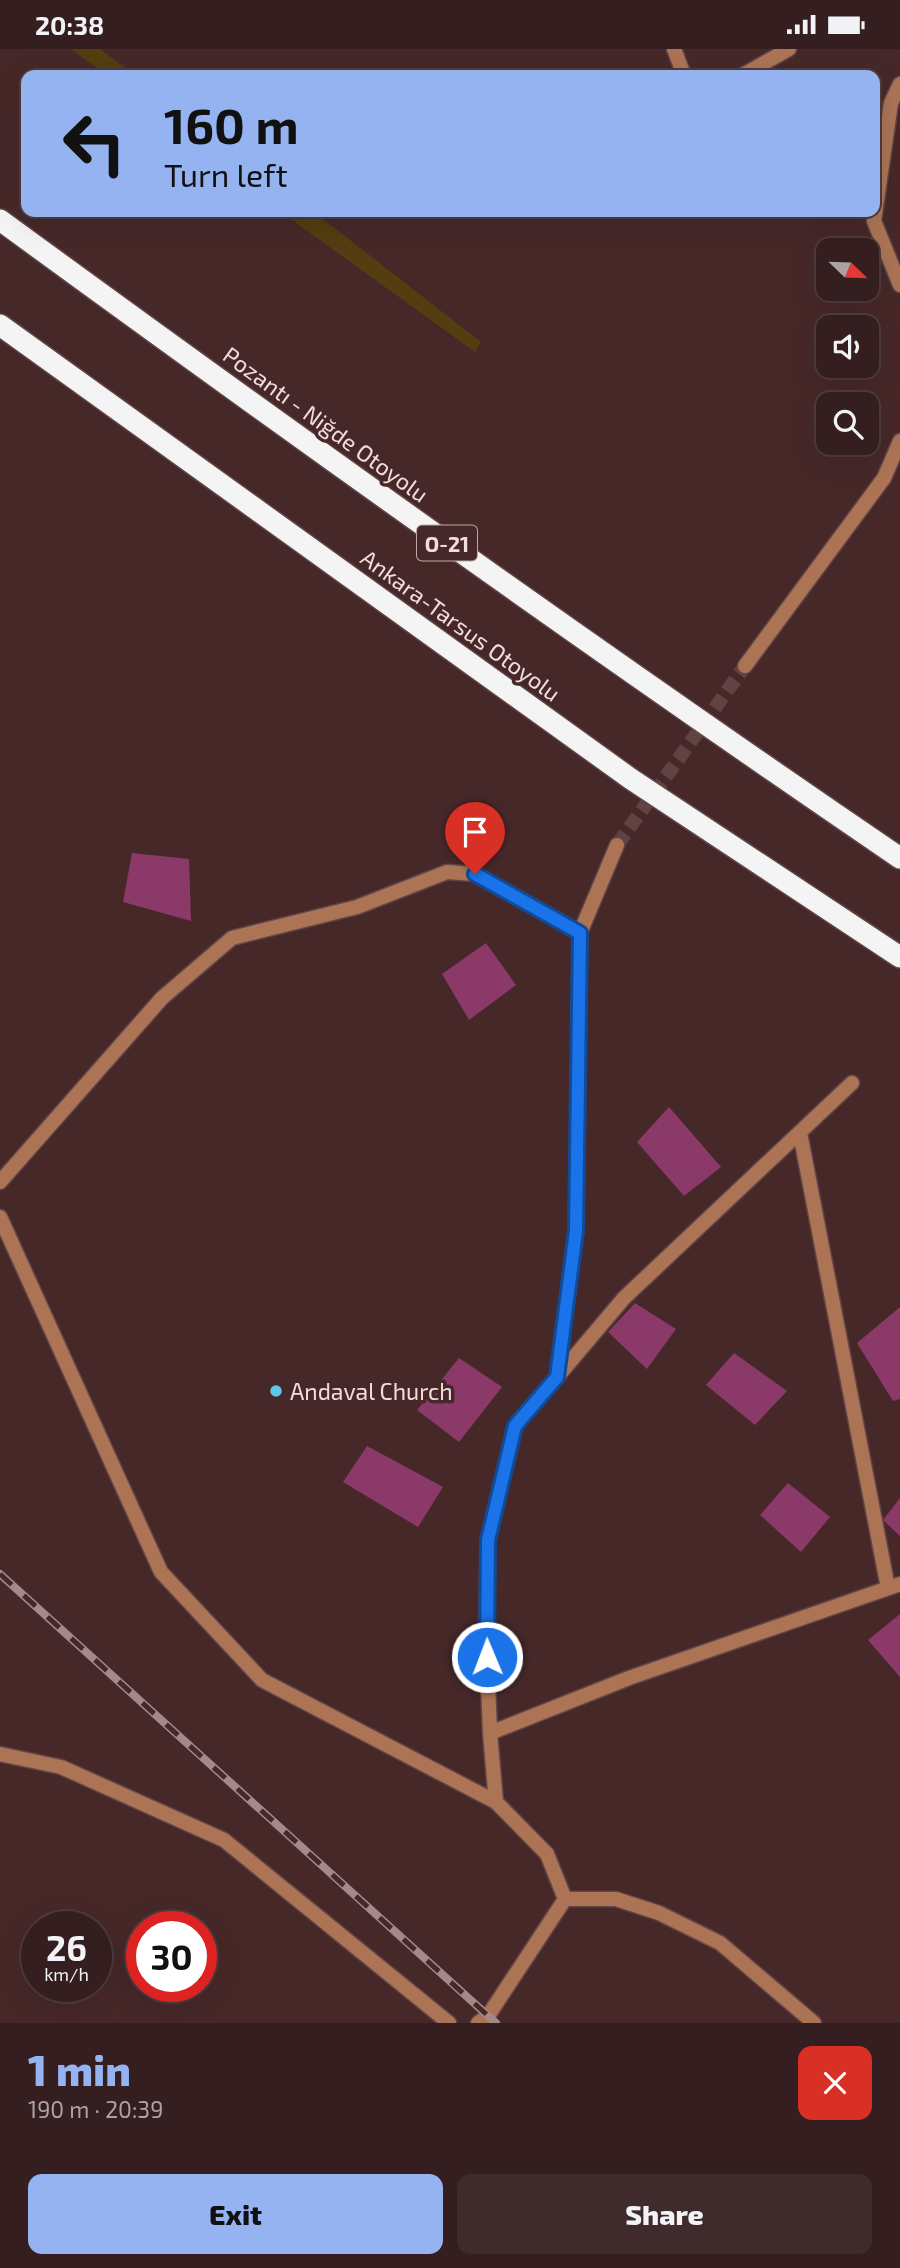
<!DOCTYPE html>
<html lang="en">
<head>
<meta charset="utf-8">
<style>
	:root { --surface:#351e1f; --page:#402b2c; --text:#f1f3f6; --muted:#aaa2a4; --line:#4f3c3d; --accent:#95b2f1 }
	body { margin:0; font-family:"Exo 2",sans-serif; background:var(--page); color:var(--text); height:100vh; display:flex; flex-direction:column; font-size:26px; white-space:nowrap }
	* { box-sizing:border-box; margin:0 }
	p { font-size:23px; color:var(--muted) }
	.icon { flex:none; width:38px; height:38px; fill:none; stroke:currentColor; stroke-width:2; stroke-linecap:round; stroke-linejoin:round }
	.map { position:relative; height:1974px; overflow:hidden }
	.drawer { display:flex; flex-direction:column; background:var(--surface); flex:1 }
	.drawer>* { flex:none }
	.top-card { position:absolute; left:21px; top:21px; width:859px; height:147px; border-radius:14px; box-shadow:0 7px 28px #0002,0 0 0 2px var(--line); background:#95b2f1; color:#111; overflow:hidden }
	.needle { width:46px; rotate:113deg }
	.tools { position:absolute; left:816px; top:189px; display:grid; gap:14px }
	.tools a { display:grid; place-items:center; width:63px; height:63px; border-radius:14px; background:var(--surface); box-shadow:0 7px 28px #0002,0 0 0 2px var(--line); font-size:35px }
	.speed { position:absolute; left:21px; top:1862px; display:flex; gap:14px; font-size:35px; font-weight:700; text-align:center }
	.speed>* { display:grid; place-content:center; width:91px; height:91px; border-radius:50%; background:var(--surface); box-shadow:0 7px 28px #0002,0 0 0 2px var(--line); line-height:1 }
	.speed small { font-size:18px; font-weight:400 }
	.speed .limit { border:10px solid #d22; background:#fff; color:#111 }
	.pin { position:absolute; display:grid; place-items:center; width:60px; height:60px; color:#fff; margin:-72px -30px; border-radius:50% 50% 50% 0; rotate:-45deg; box-shadow:0 0 7px #0007 }
	.pin .icon { rotate:45deg }
	.me { position:absolute; width:77px; margin:-38px; rotate:359deg; stroke-linejoin:round; filter:drop-shadow(0 0 5px #0008) }
	.turn { display:flex; align-items:center; gap:24px; height:147px; padding:0 28px; font-size:32px }
	.turn .icon { width:91px; height:91px; stroke-width:2.5 }
	.turn b { display:block; font-size:49px; line-height:60px }
	.round { display:grid; place-items:center; flex:none; width:74px; height:74px; border-radius:14px; background:var(--page) }
	.summary { display:flex; align-items:center; justify-content:space-between; height:119px; padding:0 28px }
	h1 { font-size:42px; font-weight:800; line-height:52px; color:var(--accent) }
	.cta { display:flex; gap:14px; margin-top:auto; padding:14px 28px }
	.cta a { flex:1; height:80px; border-radius:14px; background:var(--accent); color:#111; font-size:28px; font-weight:800; line-height:80px; text-align:center }
	.cta a+a { background:var(--page); color:var(--text) }
	.status { display:flex; justify-content:space-between; align-items:center; height:49px; padding:0 35px; background:var(--surface); direction:ltr }
	.status svg { height:19px; fill:currentColor }
	.map>svg:first-child { display:block }
	.green { fill:#533d11 }
	.building { fill:#8b3969 }
	.lines { fill:none; stroke-linecap:round; stroke-linejoin:round }
	.minor-tunnel { stroke:#614344; stroke-width:14; stroke-dasharray:14 7; stroke-linecap:butt }
	.minor-casing { stroke:#624546; stroke-width:17 }
	.tertiary-casing { stroke:#624546; stroke-width:17 }
	.motorway-casing { stroke:#624546; stroke-width:24 }
	.minor { stroke:#ac7455; stroke-width:14 }
	.tertiary { stroke:#ac7455; stroke-width:14 }
	.motorway { stroke:#f4f4f4; stroke-width:21 }
	.rail-casing { stroke:#a38989; stroke-width:8 }
	.rail { stroke:#472829; stroke-width:5; stroke-dasharray:16; stroke-linecap:butt }
	.route-casing { stroke:#114b97; stroke-width:18 }
	.route { stroke:#1a73e8; stroke-width:12 }
	.poi-dot { fill:#5dc7e8; stroke:#472829; stroke-width:2.5 }
	.labels { text-anchor:middle; dominant-baseline:central; stroke-width:7; stroke-linejoin:round; paint-order:stroke }
	.shield { fill:#472829; stroke:#bfa7a6; stroke-width:2 }
	.shield-label { font-size:21px; font-weight:bold; fill:#f2dddc }
	.street-label { font-size:23px; fill:#f2dddc; stroke:#472829 }
	.poi-label { font-size:23px; fill:#f2dddc; stroke:#472829; text-anchor:start }
</style>
</head>
<body>
<div class="status"><b>20:38</b><svg viewBox="0 0 49 12"><path d="M0 12V9h3v3zM5 12V6h3v6zM10 12V3h3v9zM15 12V0h3v12zM26 1h20v11H26zM47 4h2v5h-2z"/></svg></div>
<div class="map">
<svg width="900" height="1974" viewBox="0 0 900 1974">
	<rect width="100%" height="100%" fill="#472829"/>
	<path class="green" d="M71,0H100L135,26H106Z
		M281,163H314L481,293L475,303Z"/>
	<path class="building" d="M132,804L189,810L191,872L123,853Z
		M486,894L516,936L469,971L442,925Z
		M669,1058L721,1118L684,1147L637,1093Z
		M635,1254L676,1280L647,1320L608,1283Z
		M900,1258V1350L893,1352L857,1294Z
		M734,1304L787,1342L755,1376L706,1336Z
		M459,1309L502,1338L459,1393L417,1361Z
		M367,1397L443,1438L418,1478L343,1433Z
		M788,1434L830,1468L801,1503L760,1466Z
		M900,1449V1487L883,1471Z
		M900,1565V1628L868,1591Z"/>
	<g class="lines">
		<path class="minor-tunnel" d="M617,796L745,617"/>
		<g class="minor-casing">
			<path id="minor" d="M674,0L684,26
				M743,26L789,0
				M800,1084L888,1539
				M0,1133L162,949L232,889L357,858L447,823L475,825L580,884
				M0,1168L161,1523L262,1631L496,1753L547,1805L565,1850L488,1967L478,1974
				M558,1327L624,1249L852,1034
				M490,1684L629,1629L900,1535
				M0,1705L61,1718L224,1791L449,1974
				M496,1753L490,1684L486,1583L488,1491L515,1377L557,1328L576,1182L580,884L617,796
				M565,1850H616L659,1864L720,1894L814,1974"/>
		</g>
		<g class="tertiary-casing">
			<path id="tertiary" d="M900,35L891,54L874,172L900,236
				M745,617L884,429L900,392"/>
		</g>
		<g class="motorway-casing">
			<path id="motorway" d="M0,171C297,388 596,602 900,809
				M0,276L631,730L900,908"/>
		</g>
		<use href="#minor" class="minor"/>
		<use href="#tertiary" class="tertiary"/>
		<use href="#motorway" class="motorway"/>
		<g class="rail-casing">
			<path id="rail" d="M0,1525L496,1974"/>
		</g>
		<use href="#rail" class="rail"/>
	</g>
	<g class="lines">
		<g class="route-casing">
			<path id="route" d="M475,825L580,884L576,1182L557,1328L515,1377L488,1491L487,1608"/>
		</g>
		<use href="#route" class="route"/>
	</g>
	<circle class="poi-dot" cx="276" cy="1342" r="7"/>
	<g class="labels">
		<rect class="shield" x="417" y="476.5" width="60" height="35" rx="5"/>
		<g class="shield-label">
			<text x="447" y="494">O-21</text>
		</g>
		<g class="street-label">
			<text transform="translate(326 375) rotate(36)">Pozantı - Niğde Otoyolu</text>
			<text transform="translate(461 576) rotate(36)">Ankara-Tarsus Otoyolu</text>
		</g>
		<g class="poi-label">
			<text x="290" y="1342">Andaval Church</text>
		</g>
	</g>
</svg>
<div class="tools">
<a><svg class="needle" viewBox="-14 -14 28 28"><path d="M0-13l5 13h-10z" fill="#e53935"/><path d="M0 13l5-13h-10z" fill="#aaa2a4"/></svg></a>
<a><svg class="icon" aria-label="sound" viewBox="0 0 24 24"><path d="M4 9h4l5-4v14l-5-4H4zM17 9q2 3 0 6"/></svg></a>
<a><svg class="icon" aria-label="search" viewBox="0 0 24 24"><circle cx="10" cy="10" r="6"/><path d="M15 15l6 6"/></svg></a>
</div>
<div class="speed"><div>26<small>km/h</small></div><div class="limit">30</div></div>
<div class="pin" style="left:475px;top:825px;background:#d93025"><svg class="icon" aria-label="arrive" viewBox="0 0 24 24"><path d="M6 21V4h12l-3 4 3 4H6"/></svg></div>
<svg class="me" style="left:487px;top:1608px" viewBox="-20 -20 40 40"><circle r="17" fill="#1a73e8" stroke="#fff" stroke-width="3"/><path d="M0-11L8 9 0 5-8 9z" fill="#fff"/></svg>
<div class="top-card">
<div class="turn"><svg class="icon" aria-label="left" viewBox="0 0 24 24"><path d="M17 20v-9H6M10 6l-5 5 5 5"/></svg><div><b>160 m</b>Turn left</div></div>
</div>
</div>
<section class="drawer">
<div class="summary"><div><h1>1 min</h1><p>190 m · 20:39</p></div><a class="round" style="background:#d93025;color:#fff"><svg class="icon" aria-label="close" viewBox="0 0 24 24"><path d="M6 6l12 12M18 6L6 18"/></svg></a></div>
<div class="cta"><a>Exit</a><a>Share</a></div>
</section>
</body>
</html>
